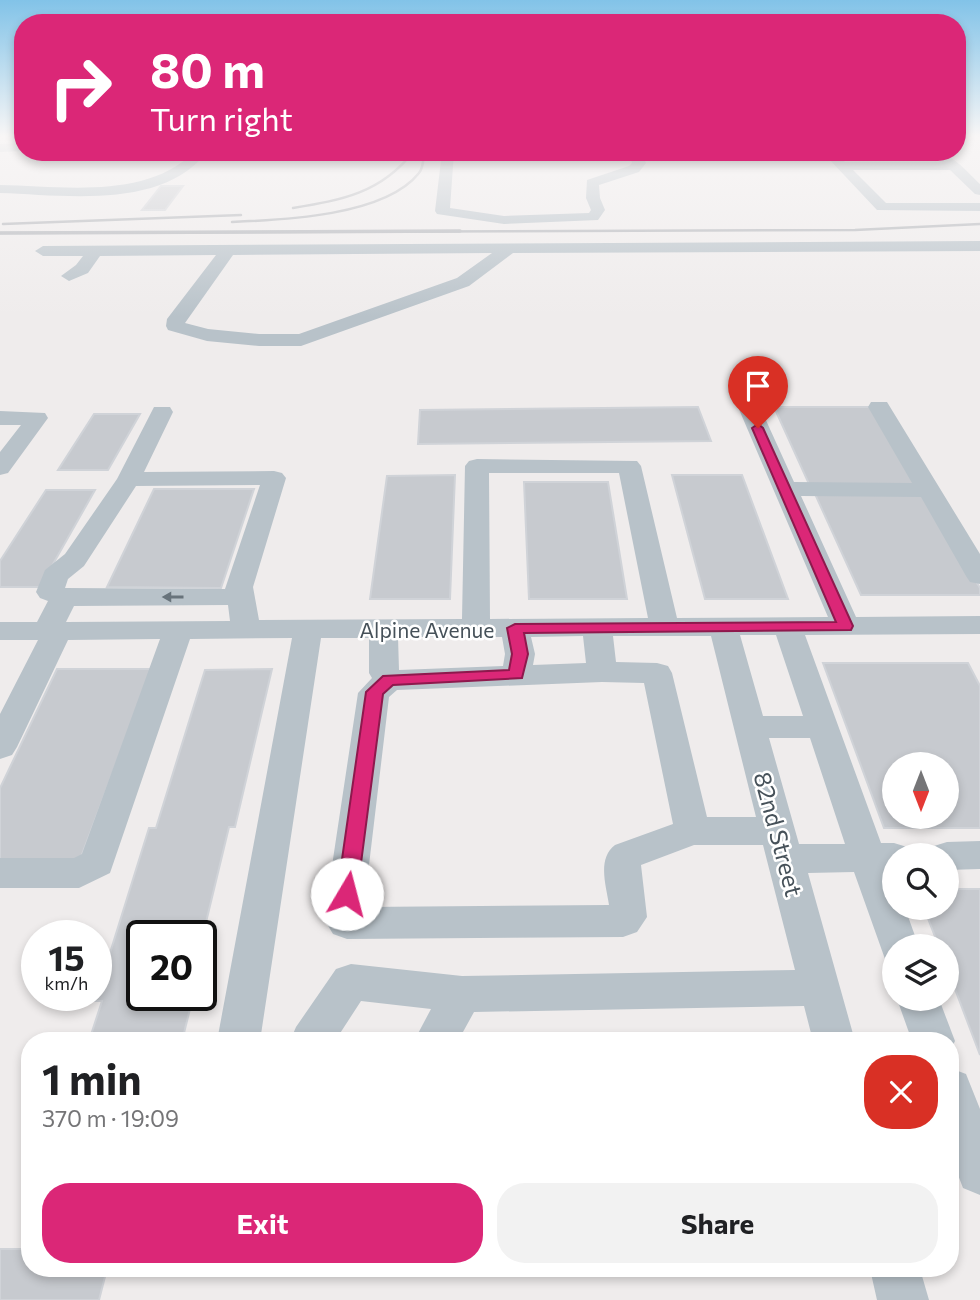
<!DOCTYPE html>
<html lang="en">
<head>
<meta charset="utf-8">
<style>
	:root { --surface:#fff; --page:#f2f2f2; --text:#202124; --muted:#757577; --accent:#db2777 }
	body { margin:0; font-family:Commissioner,sans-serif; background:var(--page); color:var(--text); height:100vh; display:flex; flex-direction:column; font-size:26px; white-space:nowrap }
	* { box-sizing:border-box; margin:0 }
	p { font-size:23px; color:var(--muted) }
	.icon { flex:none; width:38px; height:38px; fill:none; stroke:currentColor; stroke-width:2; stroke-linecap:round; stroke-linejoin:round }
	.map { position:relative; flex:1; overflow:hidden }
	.details { position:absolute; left:21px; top:1032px; width:938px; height:245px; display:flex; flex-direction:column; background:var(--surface); border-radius:28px; box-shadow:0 4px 10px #0003 }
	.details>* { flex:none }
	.hud { position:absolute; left:14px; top:14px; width:952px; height:147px; border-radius:28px; box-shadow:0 4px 10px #0003; background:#db2777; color:#fff; overflow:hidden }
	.needle { width:46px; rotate:180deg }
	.tools { position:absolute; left:882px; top:752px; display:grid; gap:14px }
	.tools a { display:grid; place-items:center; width:77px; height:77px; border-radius:50%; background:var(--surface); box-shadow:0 4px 10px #0003; font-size:35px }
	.speed { position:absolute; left:21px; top:920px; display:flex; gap:14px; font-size:35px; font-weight:700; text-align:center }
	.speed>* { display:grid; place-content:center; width:91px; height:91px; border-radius:50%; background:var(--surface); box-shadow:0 4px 10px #0003; line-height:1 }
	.speed small { font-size:18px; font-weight:400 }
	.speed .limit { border:4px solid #111; border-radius:10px; background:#fff; color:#111 }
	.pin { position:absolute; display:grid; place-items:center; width:60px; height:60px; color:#fff; margin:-72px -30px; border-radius:50% 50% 50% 0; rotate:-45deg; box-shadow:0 0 7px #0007 }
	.pin .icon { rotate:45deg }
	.me { position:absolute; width:77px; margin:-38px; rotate:8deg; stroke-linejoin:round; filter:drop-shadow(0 0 5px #0008) }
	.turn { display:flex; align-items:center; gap:24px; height:147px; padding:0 21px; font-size:32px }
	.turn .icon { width:91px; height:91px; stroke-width:2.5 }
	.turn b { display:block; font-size:49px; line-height:60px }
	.round { display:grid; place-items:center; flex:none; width:74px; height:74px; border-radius:28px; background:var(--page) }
	.summary { display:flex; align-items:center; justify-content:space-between; height:119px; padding:0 21px }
	h1 { font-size:42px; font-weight:700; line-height:52px }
	.button { display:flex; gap:14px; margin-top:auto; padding:14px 21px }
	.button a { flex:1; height:80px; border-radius:28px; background:var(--accent); color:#fff; font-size:28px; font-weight:700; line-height:80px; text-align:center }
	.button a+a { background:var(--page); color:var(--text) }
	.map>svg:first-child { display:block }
	.building { fill:#c7cacf; stroke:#d0d3d8; stroke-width:2; fill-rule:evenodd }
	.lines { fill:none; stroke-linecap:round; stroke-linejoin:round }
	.minor { fill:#b8c2c9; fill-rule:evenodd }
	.rail-far1 { stroke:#afb2b7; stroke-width:2.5 }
	.rail { stroke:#afb2b7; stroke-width:3.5 }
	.oneway { fill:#68737b }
	.route { fill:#db2777; stroke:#8e194d; stroke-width:2 }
	.labels { text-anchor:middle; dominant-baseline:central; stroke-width:5; stroke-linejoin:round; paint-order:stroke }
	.street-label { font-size:21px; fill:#465159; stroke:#fff }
	.near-street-label { font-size:24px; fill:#465159; stroke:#fff }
</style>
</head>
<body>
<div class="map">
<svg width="980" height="1300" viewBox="0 0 980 1300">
	<rect width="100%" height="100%" fill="#efecec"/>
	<path class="building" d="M161,186H183L165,210H142Z
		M698,407L711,441L418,444L420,410Z
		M774,407H872L918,484H809Z
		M94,414H140L108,470H58Z
		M455,475L450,599H370L387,476Z
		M672,475H742L788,599H705Z
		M524,482H608L627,599H529Z
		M154,489H254L221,588L107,587Z
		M46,490H95L40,587H0V561Z
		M815,494H922L980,588V595H861Z
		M823,663H968L980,686V828H884ZM894,765H947V817H894Z
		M57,669H152L78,865H0V788Z
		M272,669L235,827H229L201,943V936H142V996H189L188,1001H192L182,1041H89L102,1001H95L149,828H156L205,670Z
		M947,889H980V1055L947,968V947H939L924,908H947Z
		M0,1249H30V1269H107L99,1300H0Z"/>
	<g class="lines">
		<path class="minor" d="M23,143V151L0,152V144Z
			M194,152H207C161,210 66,195 0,193V185C62,186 146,200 194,152Z
			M442,152H454L450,208L504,216L589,213L591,210L586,198L587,180L629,166L632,163L628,152H640L646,163L639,172L599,185L600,198L605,210L598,220L504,224L437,214L435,211Z
			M930,152C952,152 964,169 980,184V195L975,194L950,170H853L886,203H980V211L877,210L828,158L834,154L845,162H940Z
			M980,241V251L513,253L469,286L301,346H259L207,341L168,330L166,326L167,319L216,255L100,256L88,273L69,281L61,276L76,265L83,256H43L35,251L43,246ZM492,253L457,278L299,334H259L208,329L185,323L233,255Z
			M749,401L757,402L760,407L794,482L912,483L868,407L871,402H887L980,554V584L970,582L966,576L921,497L801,496L856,617L980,616V634L805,635L881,843H894L907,847L912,856H894V871H891L894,879V908H905L919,947H894V962L885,959L854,872L808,873L855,1041H813L804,1006L474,1012L458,1041H414L431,1009L361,1001L335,1041H290L296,1027L336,969L351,964L462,976L795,970L763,845H694L641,865L647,917L637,932L623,937L347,939L333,934L324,919L358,693L372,678L369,673V638H321L260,1041H217L292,638L190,639L110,873L79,888H0V858H74L82,854L160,639L68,640L17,747L12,755L0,759V714L38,640H0V622H37L48,601L40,598L36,592L45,570L65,554L117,479L154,407H170L173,412L144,472L274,471L282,473L286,478L253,587L259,620L462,619L465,466L469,461L477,459L637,461L641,466L677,618L828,617L738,407L741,402ZM489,473H619L648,618L490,619ZM260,485L225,589L65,588L68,579L84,566L136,486ZM228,605L230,621L66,622L74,606ZM740,635H776L803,716H763ZM583,636L586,663L533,665L535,654L531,637ZM613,636H711L756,817H707L672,673L668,666L657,663L616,662ZM398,637H502L505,654L503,666L399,670ZM602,682L644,683L673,824L615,845C597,859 606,885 609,905L364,907L389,697L397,690ZM769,738H810L845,844H799Z
			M0,411L45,413L48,418L8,473L0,475V452L21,425H0Z
			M980,841V869L947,870V856H929L934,846L947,842Z
			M897,999H939L955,1041L950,1051V1041H912Z
			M950,1068L966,1074L980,1109V1195L963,1188L950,1154Z
			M870,1269H920L929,1300H877Z"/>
		<path class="rail-far1" d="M293,208C342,200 381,193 413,152
			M232,222C283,220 385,216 419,173C424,167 423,159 424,152
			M3,224L241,215
			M0,233L855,230L980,224"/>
		<path class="rail" d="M0,233L460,231"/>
	</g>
	<defs><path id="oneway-solid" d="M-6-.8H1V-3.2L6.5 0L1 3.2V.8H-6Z" transform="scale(1.75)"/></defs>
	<use class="oneway" href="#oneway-solid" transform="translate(173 597) rotate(180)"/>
	<linearGradient id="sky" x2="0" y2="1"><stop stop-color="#82c3e8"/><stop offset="0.43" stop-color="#f8f6f6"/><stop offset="1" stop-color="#f8f6f6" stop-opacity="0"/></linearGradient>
	<rect width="980" height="317" fill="url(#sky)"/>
	<path class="route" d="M758,424L763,428L853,626L851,630L524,633L528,654L522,678L393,685L383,694L357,894L354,899L347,902L340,899L337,894L366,692L383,676L509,670L512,654L507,628L515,624L836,622L752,428Z"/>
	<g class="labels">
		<g class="street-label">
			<text x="427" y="629">Alpine Avenue</text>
		</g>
		<g class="near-street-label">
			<text transform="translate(779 834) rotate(75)">82nd Street</text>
		</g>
	</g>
</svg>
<div class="tools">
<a><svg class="needle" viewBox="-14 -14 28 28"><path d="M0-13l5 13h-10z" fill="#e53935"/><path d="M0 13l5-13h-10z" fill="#757577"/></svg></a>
<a><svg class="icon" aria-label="search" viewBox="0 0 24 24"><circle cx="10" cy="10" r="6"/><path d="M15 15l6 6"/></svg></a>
<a><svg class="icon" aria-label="layers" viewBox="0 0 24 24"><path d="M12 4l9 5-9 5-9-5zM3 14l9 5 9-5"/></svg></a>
</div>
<div class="speed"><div>15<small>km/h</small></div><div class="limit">20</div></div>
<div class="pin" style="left:758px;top:428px;background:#d93025"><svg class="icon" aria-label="arrive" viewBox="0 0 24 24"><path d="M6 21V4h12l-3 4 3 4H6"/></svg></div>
<svg class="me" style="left:347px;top:894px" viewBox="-20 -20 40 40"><circle r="19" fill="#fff"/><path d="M0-13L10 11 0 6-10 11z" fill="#db2777"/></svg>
<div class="hud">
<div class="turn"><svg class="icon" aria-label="right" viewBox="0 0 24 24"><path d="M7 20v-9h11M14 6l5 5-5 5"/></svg><div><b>80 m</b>Turn right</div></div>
</div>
<section class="details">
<div class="summary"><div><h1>1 min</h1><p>370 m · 19:09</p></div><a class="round" style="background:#d93025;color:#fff"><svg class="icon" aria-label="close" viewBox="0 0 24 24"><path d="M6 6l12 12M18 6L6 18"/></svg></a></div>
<div class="button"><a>Exit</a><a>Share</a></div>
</section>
</div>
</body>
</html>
